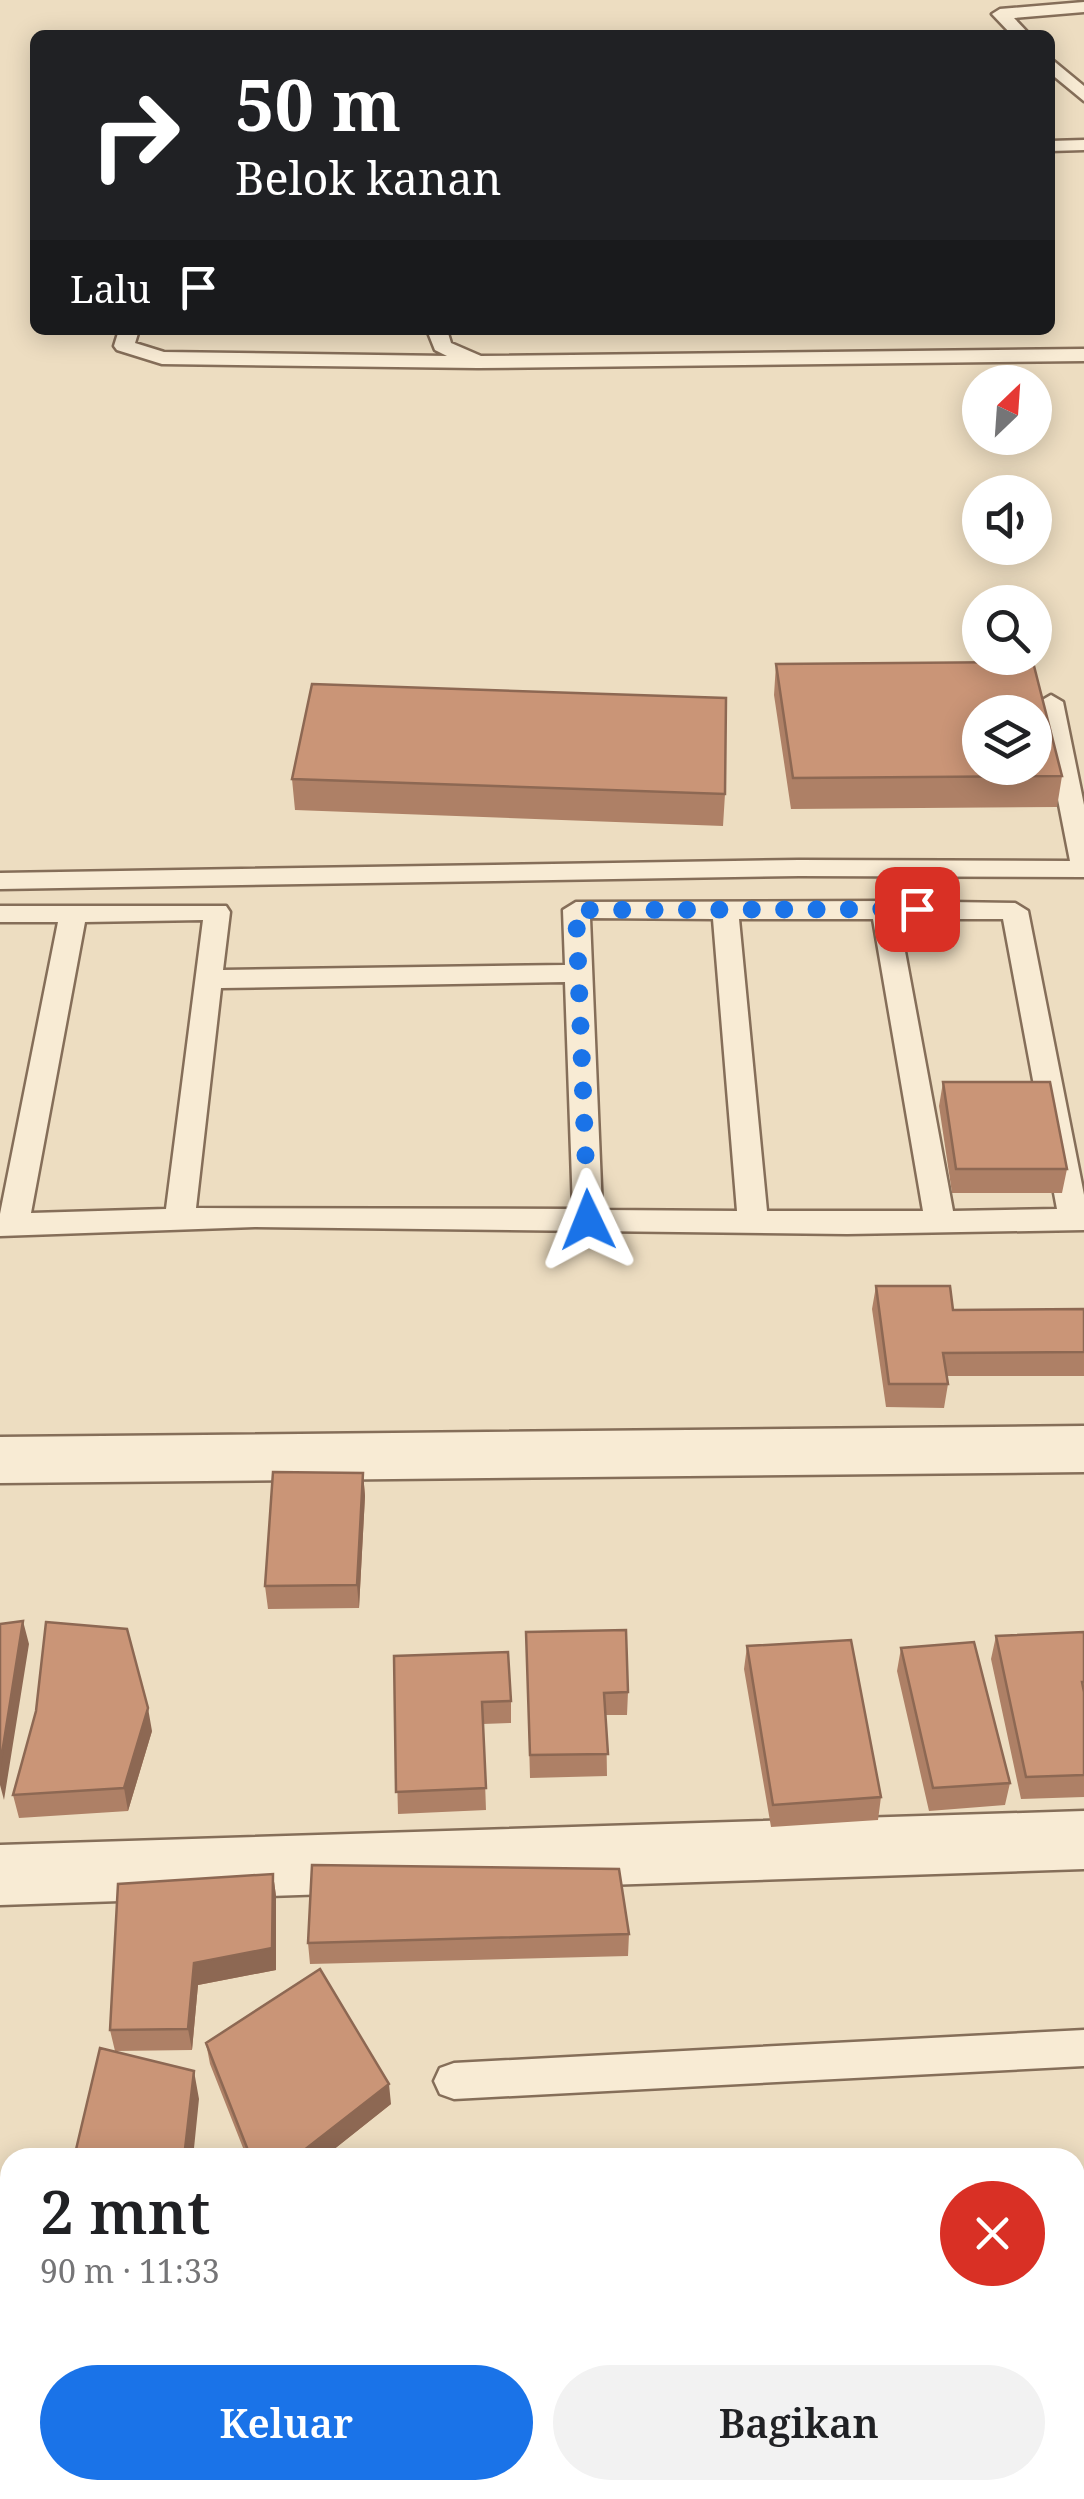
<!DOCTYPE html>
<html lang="id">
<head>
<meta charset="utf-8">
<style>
	:root { --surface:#fff; --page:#f2f2f2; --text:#202124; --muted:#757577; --accent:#1a73e8 }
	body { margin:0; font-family:"Noto Serif",serif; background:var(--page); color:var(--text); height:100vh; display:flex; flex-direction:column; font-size:38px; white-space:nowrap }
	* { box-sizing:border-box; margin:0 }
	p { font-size:32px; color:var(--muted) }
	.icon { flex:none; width:55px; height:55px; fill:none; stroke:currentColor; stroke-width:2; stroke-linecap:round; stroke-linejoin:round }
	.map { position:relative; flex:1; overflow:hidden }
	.sheet { position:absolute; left:0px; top:2148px; width:1085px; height:352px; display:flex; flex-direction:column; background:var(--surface); border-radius:30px 30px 0 0; box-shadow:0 5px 25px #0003 }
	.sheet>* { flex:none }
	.hud { position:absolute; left:30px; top:30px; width:1025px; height:305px; border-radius:15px; box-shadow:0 5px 25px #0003; background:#202124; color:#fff; overflow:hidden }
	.needle { width:65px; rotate:25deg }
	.fabs { position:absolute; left:962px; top:365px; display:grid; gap:20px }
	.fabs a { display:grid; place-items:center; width:90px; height:90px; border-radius:50%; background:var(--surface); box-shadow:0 5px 25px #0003; font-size:50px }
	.pin { position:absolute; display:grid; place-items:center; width:85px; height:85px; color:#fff; margin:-42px; border-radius:20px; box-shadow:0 5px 15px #0006 }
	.me { position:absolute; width:110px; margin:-55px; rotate:358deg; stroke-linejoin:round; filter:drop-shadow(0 0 8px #0008) }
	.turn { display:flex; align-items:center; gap:35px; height:210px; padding:0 40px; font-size:45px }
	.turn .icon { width:130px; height:130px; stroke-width:2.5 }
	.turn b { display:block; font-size:70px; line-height:85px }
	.then { display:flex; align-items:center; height:95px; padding:0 40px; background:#0003; gap:20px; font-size:38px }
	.round { display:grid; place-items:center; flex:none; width:105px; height:105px; border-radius:52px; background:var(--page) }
	.head { display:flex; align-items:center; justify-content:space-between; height:170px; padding:0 40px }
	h1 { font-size:60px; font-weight:600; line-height:75px }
	.primary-button { display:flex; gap:20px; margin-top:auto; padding:20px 40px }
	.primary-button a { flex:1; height:115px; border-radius:60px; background:var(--accent); color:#fff; font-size:40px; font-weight:600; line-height:115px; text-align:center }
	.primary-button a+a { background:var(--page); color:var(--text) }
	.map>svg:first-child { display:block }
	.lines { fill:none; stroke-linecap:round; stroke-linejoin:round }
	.service-casing { stroke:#856e59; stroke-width:5 }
	.minor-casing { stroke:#856e59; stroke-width:5 }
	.service { fill:#f8ebd4; fill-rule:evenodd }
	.minor { fill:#f8ebd4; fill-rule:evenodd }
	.wall { fill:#ae8066 }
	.shaded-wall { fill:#8d6853 }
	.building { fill:#ca9577; stroke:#8d6853; stroke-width:2.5; fill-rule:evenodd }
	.route { stroke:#1a73e8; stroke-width:18; stroke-dasharray:0 32.4 }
</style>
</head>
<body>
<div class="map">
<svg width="1084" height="2499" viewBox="0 0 1084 2499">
	<rect width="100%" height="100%" fill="#edddc1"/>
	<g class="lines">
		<g class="service-casing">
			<path id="service" d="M1084,2V12L1014,18L1030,35H1012L992,14L1000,9Z
				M1050,58L1084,86V101L1050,73Z
				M1084,140V150L1050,151V141Z
				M119,330H139L135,343L164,352L447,356L435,350L427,330H447L451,343L481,356L1084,349V361L478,368L162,364L117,350L114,346Z
				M1051,695L1063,702L1084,805V877L799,876L0,889V873L799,860L1070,861L1039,702Z
				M884,901L1015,903L1028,911L1084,1195V1230L847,1234L255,1227L0,1236V1214L58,922H0V906H226L230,912L223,970L565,965L563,910L576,902ZM590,918L713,919L737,1211L602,1210ZM739,919H873L923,1211H767ZM899,919H1003L1057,1209L953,1211ZM203,920L166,1209L31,1213L85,922ZM565,982L573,1209L196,1208L221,988Z
				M1084,2030V2066L454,2099L440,2094L434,2081L440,2068L454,2063Z"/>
		</g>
		<g class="minor-casing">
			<path id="minor" d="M1084,1426V1472L0,1483V1437Z
				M1084,1811V1869L0,1905V1845Z"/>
		</g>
		<use href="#service" class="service"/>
		<use href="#minor" class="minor"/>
	</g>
	<path class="wall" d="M776,664L1062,776L1057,807L791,809L774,695Z
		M292,779L725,794L723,826L295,810Z
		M943,1082L1067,1169L1062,1193H952L939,1106Z
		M876,1286L953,1310L1084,1309V1376H947L948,1384L944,1408L886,1407L872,1309Z
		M363,1473L365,1496L359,1608L268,1609L265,1586Z
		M526,1632L628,1692L627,1715H606L607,1776L530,1778Z
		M1084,1632V1797L1021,1799L991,1659L996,1636Z
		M747,1646L881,1797L878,1820L771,1827L744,1669Z
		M901,1648L1010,1783L1005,1805L929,1811L897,1671Z
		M394,1656L511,1701V1723L483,1724L486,1810L398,1814Z
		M152,1731L128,1811L19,1818L13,1795Z
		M273,1874L276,1896V1970L198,1985L192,2050L115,2051L110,2030Z
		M629,1934L628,1956L310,1964L308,1943Z
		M206,2043L391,2104L323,2158H247L210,2064Z"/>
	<path class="shaded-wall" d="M363,1473L365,1496L359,1608L357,1585Z
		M23,1621L29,1644L4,1800L0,1785V1766Z
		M148,1708L152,1731L128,1811L124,1788Z
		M273,1874L276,1896V1970L198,1985L192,2050L188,2029L194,1963Z
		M194,2071L199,2099L193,2158H184Z
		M389,2084L391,2104L323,2158H294Z"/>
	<path class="building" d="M1033,662L1062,776L793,778L776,664ZM980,712H1035V768H980Z
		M312,684L726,698L725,794L292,779Z
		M943,1082H1050L1067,1169H956Z
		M876,1286H950L953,1310L1084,1309V1352L943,1353L948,1384H889Z
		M273,1472L363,1473L357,1585L265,1586Z
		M23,1621L0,1766V1624Z
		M46,1622L127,1629L148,1708L124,1788L13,1795L36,1711Z
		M626,1630L628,1692L604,1693L608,1754L530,1755L526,1632Z
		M1084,1632V1682H1082L1084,1692V1775L1026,1777L996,1636Z
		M851,1640L881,1797L773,1805L747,1646Z
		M974,1642L1010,1783L933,1788L901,1648Z
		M508,1652L511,1701L482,1702L486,1788L396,1792L394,1656Z
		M312,1865L619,1869L629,1934L308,1943Z
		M273,1874L272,1948L194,1963L188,2029L110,2030L118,1884Z
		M320,1969L389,2084L294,2158H251L206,2043Z
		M100,2048L194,2071L184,2158H74Z"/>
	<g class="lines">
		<path class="route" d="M588,1220L576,910L917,909"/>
	</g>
</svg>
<div class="fabs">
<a><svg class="needle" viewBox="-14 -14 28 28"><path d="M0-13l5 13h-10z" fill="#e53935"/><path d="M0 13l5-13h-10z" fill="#757577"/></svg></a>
<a><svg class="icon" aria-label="sound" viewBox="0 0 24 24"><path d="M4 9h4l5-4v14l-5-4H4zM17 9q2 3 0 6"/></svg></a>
<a><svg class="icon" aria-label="search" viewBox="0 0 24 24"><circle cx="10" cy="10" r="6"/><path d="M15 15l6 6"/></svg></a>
<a><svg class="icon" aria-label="layers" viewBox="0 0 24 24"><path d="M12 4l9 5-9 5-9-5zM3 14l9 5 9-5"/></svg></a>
</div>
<div class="pin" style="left:917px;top:909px;background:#d93025"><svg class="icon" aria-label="arrive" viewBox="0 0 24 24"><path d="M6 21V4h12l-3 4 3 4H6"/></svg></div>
<svg class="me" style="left:588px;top:1220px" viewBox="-20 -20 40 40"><path d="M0-17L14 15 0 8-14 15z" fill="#1a73e8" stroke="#fff" stroke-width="4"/></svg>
<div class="hud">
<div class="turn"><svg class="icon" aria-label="right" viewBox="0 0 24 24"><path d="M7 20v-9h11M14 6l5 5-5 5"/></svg><div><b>50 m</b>Belok kanan</div></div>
<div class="then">Lalu<svg class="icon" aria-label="arrive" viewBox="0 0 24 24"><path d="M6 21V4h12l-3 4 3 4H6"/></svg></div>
</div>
<section class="sheet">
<div class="head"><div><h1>2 mnt</h1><p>90 m · 11:33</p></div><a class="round" style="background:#d93025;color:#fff"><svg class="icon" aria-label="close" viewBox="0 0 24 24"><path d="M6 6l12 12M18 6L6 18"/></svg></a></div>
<div class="primary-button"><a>Keluar</a><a>Bagikan</a></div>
</section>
</div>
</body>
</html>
